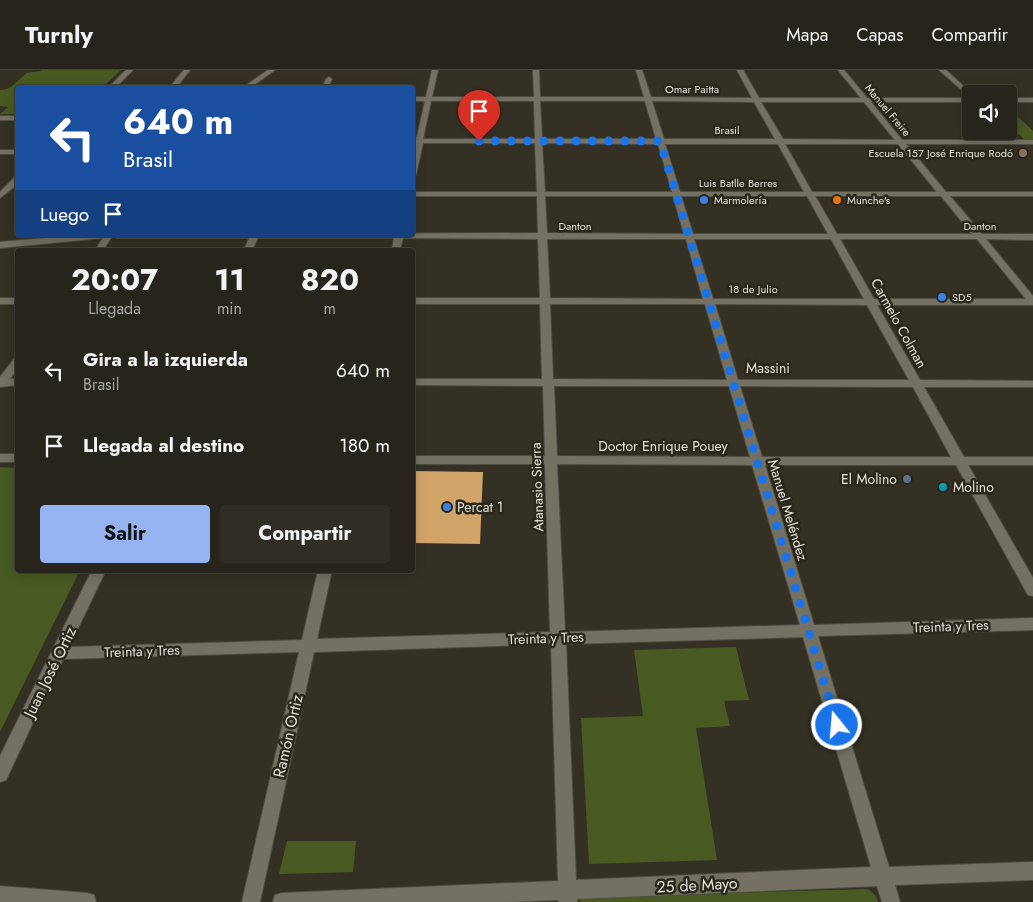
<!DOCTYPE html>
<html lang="es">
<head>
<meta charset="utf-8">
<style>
	:root { --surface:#27251b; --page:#2f2d24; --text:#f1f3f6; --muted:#a4a5a3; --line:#43423a; --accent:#95b2f1 }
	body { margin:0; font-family:Jost,sans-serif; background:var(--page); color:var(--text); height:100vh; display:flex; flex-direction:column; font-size:19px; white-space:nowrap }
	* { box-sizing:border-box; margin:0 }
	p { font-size:16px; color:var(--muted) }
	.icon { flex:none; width:28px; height:28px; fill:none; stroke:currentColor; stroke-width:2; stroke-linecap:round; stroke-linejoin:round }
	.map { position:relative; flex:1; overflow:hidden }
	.sheet { position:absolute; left:15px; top:178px; width:400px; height:325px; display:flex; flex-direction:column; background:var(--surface); border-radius:5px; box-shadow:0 2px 12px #0003,0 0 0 1px var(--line) }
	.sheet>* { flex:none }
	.hud { position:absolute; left:15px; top:15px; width:400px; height:152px; border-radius:5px; box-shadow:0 2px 12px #0003,0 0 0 1px var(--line); background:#1a4fa0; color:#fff; overflow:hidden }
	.fabs { position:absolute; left:962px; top:15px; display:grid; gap:10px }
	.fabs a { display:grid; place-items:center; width:55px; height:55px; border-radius:5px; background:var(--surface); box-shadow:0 2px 12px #0003,0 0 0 1px var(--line); font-size:25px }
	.pin { position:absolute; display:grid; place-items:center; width:42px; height:42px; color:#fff; margin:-51px -21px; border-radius:50% 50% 50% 0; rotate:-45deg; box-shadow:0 0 5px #0007 }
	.pin .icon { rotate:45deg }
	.me { position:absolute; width:55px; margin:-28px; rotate:343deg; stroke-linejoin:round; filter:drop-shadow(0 0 4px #0008) }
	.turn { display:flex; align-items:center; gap:18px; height:105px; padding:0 25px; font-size:22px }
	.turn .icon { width:65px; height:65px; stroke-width:2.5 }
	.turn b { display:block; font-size:35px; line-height:42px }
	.then { display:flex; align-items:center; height:48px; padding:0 25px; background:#0003; gap:10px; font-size:19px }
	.eta { display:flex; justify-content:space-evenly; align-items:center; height:85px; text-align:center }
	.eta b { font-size:30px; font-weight:700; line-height:35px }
	.primary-button { display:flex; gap:10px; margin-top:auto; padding:10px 25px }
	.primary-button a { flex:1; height:58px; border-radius:5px; background:var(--accent); color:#111; font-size:20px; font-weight:700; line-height:58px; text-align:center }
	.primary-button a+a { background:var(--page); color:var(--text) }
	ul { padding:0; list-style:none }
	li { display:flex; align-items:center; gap:15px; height:75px; padding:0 25px }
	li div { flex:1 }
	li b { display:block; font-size:19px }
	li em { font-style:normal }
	header { display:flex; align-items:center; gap:30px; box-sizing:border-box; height:70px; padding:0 25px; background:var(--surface); border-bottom:1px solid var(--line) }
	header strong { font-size:24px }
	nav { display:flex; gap:28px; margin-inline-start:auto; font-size:18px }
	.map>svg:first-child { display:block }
	.green { fill:#485a21 }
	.building { fill:#d1a469 }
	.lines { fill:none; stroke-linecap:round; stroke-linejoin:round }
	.minor-casing { stroke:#4f4d42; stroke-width:2 }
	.minor { fill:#747163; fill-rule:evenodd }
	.route { stroke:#1a73e8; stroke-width:9; stroke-dasharray:0 16.2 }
	.education-dot { fill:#8d6e63; stroke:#2a271b; stroke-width:2 }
	.shop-dot { fill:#3f7fe0; stroke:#2a271b; stroke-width:2 }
	.food-dot { fill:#e8710a; stroke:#2a271b; stroke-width:2 }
	.service-dot { fill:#5c6f8a; stroke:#2a271b; stroke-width:2 }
	.culture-dot { fill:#0f9aa8; stroke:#2a271b; stroke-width:2 }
	.labels { text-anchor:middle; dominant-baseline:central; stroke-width:5; stroke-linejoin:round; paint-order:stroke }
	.far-street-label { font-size:11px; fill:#e2e0d8; stroke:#2a271b }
	.far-poi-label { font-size:11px; fill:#e2e0d8; stroke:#2a271b; text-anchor:start }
	.street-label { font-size:14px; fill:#e2e0d8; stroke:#2a271b }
	.poi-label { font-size:14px; fill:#e2e0d8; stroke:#2a271b; text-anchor:start }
	.near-street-label { font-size:16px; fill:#e2e0d8; stroke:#2a271b }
</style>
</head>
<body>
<header>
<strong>Turnly</strong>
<nav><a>Mapa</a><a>Capas</a><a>Compartir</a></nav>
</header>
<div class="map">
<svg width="1033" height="832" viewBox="0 0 1033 832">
	<rect width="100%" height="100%" fill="#343124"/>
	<path class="green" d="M42,0H121L106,14H85L82,18H18L17,44H0L8,37L0,36V20C11,21 18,9 27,3C32,1 37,3 42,0Z
		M1009,46H1017L1033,61V69H1024L1009,55Z
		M0,397L17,398L18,500H80L0,662Z
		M736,577L749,630L724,631L730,656L696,658L717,790L589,794L581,648L643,646L634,580Z
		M287,771H356L353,802L279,804Z
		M868,819L876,826L878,832H579L583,827Z"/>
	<path class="building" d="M412,401L483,402L480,474L412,473Z"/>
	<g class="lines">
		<g class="minor-casing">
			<path id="minor" d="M126,0H133L115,18H108Z
				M184,0H190L176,18H169Z
				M268,0H275L250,18H242Z
				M432,0H438L432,27H534L533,0H539L540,27H644L636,0H642L651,27L752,28L737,0H743L759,28H861L838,0H844L867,28H971V32H871L902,70H1033V74H906L946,122H1033V126H950L982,164H1033V170L986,169L1033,226V235H877L920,310L1033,311V317H924L964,387H1033V395H968L1033,508V526L1028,525L956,395H765L814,555L1033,548V560L818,566L889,797L1033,792V810L895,815L900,832H882L877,816L577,829V832H559L558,830L506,832H273L275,825L282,823L558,811L551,574L314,582L260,832H242L299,582L63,589L6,710L0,712V686L92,500H106L69,577L302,570L318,500H332L317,569L550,562L545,394H412V386H545L543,316L412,315V309H542L540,234H412V228H540L538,169L403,168L400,180H392L394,168H258L252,180H244L249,168H117L113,165L103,180H95L103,168L0,178V172L80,165L538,163L537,126H412V122H537L535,73H423L416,105L412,107V86L416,72L412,70V65L417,67L425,31H412V27H426ZM431,31H534L535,69H423ZM540,31H645L656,69H542ZM652,31L754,32L775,69H664ZM761,32H864L895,70L783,69ZM542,73L658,74L672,122H545ZM665,74H778L804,122H680ZM785,74H898L937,122H812ZM545,126H673L684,164L547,163ZM681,126H807L828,164H693ZM815,126H941L972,164H837ZM547,169H686L703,229L550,228ZM694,169H831L864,229H713ZM840,169H977L1026,229H874ZM550,234H705L727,310L553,309ZM715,234L867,235L909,310H738ZM554,316H729L750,387L557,386ZM740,316L913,317L951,387H762ZM557,394L752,395L800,555L565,562ZM803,567L871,797L576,810L566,574Z
				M939,0H946L972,24L971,28Z
				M329,7L332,9L328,18H322L326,9Z
				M1009,28H1033V32H1009Z
				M0,46H18V50H0Z
				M0,80H18V84H0Z
				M15,107H18V114L0,128V122Z
				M0,228H18V234H0Z
				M18,288V299L10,309H18V315L0,317V307L14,289Z
				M0,384H18V392H0Z
				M0,816L87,823L94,825L96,832H0Z"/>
		</g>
		<use href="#minor" class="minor"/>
	</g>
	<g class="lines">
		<path class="route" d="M479,71H660L837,655"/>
	</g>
	<circle class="education-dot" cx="1023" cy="83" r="5"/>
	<g class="shop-dot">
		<circle cx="704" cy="130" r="5"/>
		<circle cx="942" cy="227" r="5"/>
		<circle cx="447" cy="437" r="5"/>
	</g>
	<circle class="food-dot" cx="837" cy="130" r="5"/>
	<circle class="service-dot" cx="907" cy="409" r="5"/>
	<circle class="culture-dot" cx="943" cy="417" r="5"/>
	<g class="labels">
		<g class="far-street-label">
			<text x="692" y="19">Omar Paitta</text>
			<text transform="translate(888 40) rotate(50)">Manuel Freire</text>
			<text x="727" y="60">Brasil</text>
			<text x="738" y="113">Luis Batlle Berres</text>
			<text x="575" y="156">Danton</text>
			<text x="980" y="156">Danton</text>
			<text x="753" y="219">18 de Julio</text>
		</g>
		<g class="far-poi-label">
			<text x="1013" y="83" text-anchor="end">Escuela 157 José Enrique Rodó</text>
			<text x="714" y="130">Marmolería</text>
			<text x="847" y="130">Munche's</text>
			<text x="952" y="227">SD5</text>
		</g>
		<g class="street-label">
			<text transform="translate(899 253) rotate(61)">Carmelo Colman</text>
			<text x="768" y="298">Massini</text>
			<text x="663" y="376">Doctor Enrique Pouey</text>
			<text transform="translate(537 417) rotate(-92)">Atanasio Sierra</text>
			<text transform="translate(788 440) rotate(73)">Manuel Meléndez</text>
			<text transform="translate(951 556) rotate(-2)">Treinta y Tres</text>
			<text transform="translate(546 568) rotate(-2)">Treinta y Tres</text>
			<text transform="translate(142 581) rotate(-2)">Treinta y Tres</text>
		</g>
		<g class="poi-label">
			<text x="897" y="409" text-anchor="end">El Molino</text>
			<text x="953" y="417">Molino</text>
			<text x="457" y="437">Percat 1</text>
		</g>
		<g class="near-street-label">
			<text transform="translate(50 602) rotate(-64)">Juan José Ortiz</text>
			<text transform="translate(288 666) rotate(-77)">Ramón Ortiz</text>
			<text transform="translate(697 815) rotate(-3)">25 de Mayo</text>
		</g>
	</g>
</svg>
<div class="fabs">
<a><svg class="icon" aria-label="sound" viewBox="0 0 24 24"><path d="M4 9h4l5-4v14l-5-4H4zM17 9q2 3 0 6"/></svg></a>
</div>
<div class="pin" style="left:479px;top:71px;background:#d93025"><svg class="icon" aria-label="arrive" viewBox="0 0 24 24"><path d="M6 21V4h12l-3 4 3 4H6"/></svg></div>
<svg class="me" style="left:837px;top:655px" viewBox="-20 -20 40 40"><circle r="17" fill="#1a73e8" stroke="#fff" stroke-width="3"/><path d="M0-11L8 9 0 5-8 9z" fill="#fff"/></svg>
<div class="hud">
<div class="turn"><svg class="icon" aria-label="left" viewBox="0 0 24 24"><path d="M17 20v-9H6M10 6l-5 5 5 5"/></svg><div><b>640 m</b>Brasil</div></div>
<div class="then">Luego<svg class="icon" aria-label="arrive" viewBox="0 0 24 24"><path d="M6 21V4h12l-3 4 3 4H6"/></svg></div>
</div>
<section class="sheet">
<div class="eta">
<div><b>20:07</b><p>Llegada</p></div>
<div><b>11</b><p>min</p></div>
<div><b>820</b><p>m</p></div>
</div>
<ul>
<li><svg class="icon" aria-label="left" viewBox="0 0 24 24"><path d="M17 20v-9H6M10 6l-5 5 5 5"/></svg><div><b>Gira a la izquierda</b><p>Brasil</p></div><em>640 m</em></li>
<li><svg class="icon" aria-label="arrive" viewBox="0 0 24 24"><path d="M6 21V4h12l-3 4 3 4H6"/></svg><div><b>Llegada al destino</b></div><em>180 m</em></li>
</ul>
<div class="primary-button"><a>Salir</a><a>Compartir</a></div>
</section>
</div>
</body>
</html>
